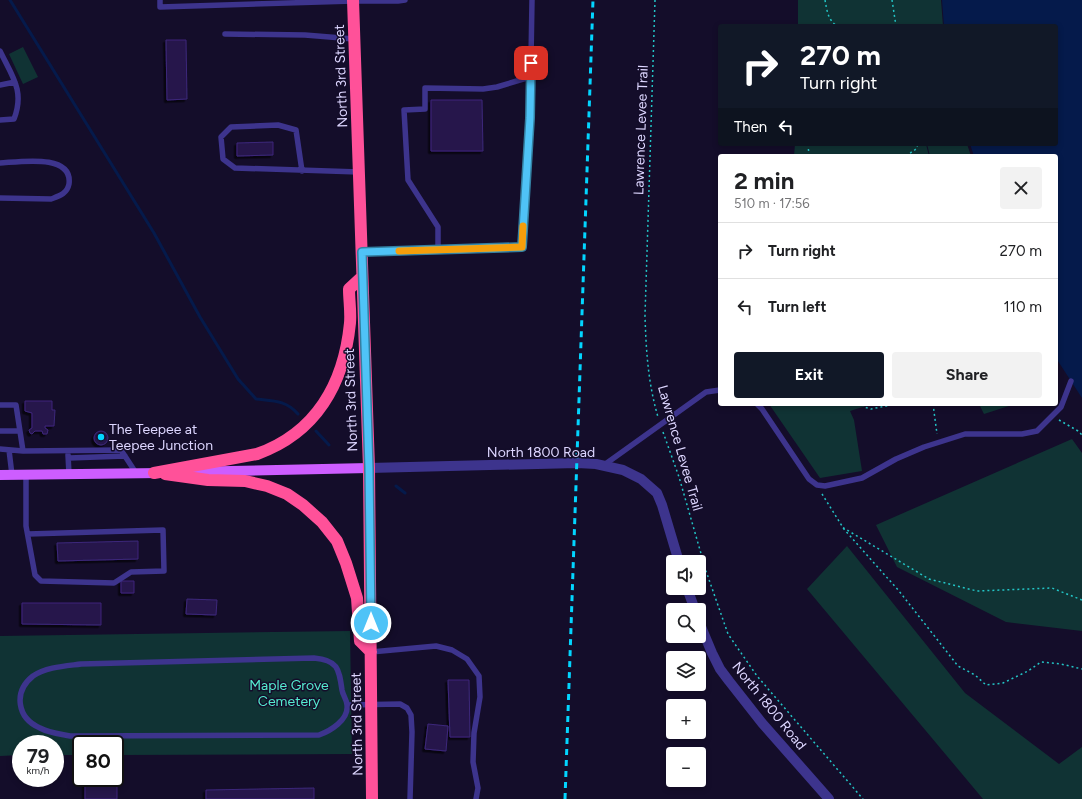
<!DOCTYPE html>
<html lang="en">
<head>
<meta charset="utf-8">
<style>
	:root { --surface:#fff; --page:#f2f2f2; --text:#202124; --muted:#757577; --line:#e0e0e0; --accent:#111827 }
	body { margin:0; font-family:Figtree,sans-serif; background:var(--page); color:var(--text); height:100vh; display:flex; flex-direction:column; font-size:15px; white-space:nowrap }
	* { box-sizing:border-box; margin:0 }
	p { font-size:13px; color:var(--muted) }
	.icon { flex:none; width:22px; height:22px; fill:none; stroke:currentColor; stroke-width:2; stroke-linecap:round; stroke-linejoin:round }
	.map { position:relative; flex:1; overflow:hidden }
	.panel { position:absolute; left:718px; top:154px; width:340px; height:252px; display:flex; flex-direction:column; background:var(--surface); border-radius:4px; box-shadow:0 2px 6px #0003 }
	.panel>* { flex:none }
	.guide { position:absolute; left:718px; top:24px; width:340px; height:122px; border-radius:4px; box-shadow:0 2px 6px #0003; background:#111827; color:#fff; overflow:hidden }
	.buttons { position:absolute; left:666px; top:555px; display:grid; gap:8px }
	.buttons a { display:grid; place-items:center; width:40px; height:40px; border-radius:4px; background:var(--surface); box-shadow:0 2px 6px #0003; font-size:20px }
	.speed { position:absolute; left:12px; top:735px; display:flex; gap:8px; font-size:20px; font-weight:700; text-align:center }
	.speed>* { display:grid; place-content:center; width:52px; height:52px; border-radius:50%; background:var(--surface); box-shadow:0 2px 6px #0003; line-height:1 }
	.speed small { font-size:10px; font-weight:400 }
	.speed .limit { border:2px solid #111; border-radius:6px; background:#fff; color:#111 }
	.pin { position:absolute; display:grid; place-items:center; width:34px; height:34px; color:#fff; margin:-17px; border-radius:8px; box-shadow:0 2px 6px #0006 }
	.me { position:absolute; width:44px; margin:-22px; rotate:0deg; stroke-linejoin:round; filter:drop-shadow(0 0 3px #0008) }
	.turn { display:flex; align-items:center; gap:14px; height:84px; padding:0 16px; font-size:18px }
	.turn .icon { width:52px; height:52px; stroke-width:2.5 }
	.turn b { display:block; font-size:28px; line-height:34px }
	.then { display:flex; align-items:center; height:38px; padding:0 16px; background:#0003; gap:8px; font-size:15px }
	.round { display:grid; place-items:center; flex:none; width:42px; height:42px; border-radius:4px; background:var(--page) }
	.overview { display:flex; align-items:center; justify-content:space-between; height:68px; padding:0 16px }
	h1 { font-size:24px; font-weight:700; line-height:30px }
	.cta { display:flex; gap:8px; margin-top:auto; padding:8px 16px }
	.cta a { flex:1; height:46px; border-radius:4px; background:var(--accent); color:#fff; font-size:16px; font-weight:700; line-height:46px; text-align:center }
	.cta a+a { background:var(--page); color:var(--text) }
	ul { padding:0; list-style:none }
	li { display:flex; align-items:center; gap:12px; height:56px; padding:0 16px; border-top:1px solid var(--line) }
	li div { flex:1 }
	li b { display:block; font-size:15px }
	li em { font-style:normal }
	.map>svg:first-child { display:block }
	.green { fill:#103334 }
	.water { fill:#051a4b }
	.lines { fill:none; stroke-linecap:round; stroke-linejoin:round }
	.stream { stroke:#051a4b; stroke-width:3 }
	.building { fill:#26184c; stroke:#3d277b; filter:url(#shadow) }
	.path { stroke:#23c5c6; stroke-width:1.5; stroke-dasharray:2 3; stroke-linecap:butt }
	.lane { stroke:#3d348d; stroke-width:5.5 }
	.street { stroke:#3d348d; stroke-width:10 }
	.primary { stroke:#cd5dff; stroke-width:10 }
	.highway { stroke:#ff5199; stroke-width:12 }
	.rail { stroke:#02d5ff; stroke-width:3; stroke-dasharray:6 5; stroke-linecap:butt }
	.route-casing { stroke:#337fa1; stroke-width:10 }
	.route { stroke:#4fc3f7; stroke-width:7 }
	.slow { stroke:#f59e0b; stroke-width:7 }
	.poi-dot { fill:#02d5ff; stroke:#140d2a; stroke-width:1.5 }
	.labels { text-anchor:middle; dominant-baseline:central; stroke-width:3; stroke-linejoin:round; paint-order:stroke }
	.street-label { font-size:14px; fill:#ddd6ff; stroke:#140d2a }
	.poi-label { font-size:14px; fill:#ddd6ff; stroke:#140d2a; text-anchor:start }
	.park-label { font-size:14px; fill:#55ecd0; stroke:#140d2a }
</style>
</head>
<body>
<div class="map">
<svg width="1082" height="799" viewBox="0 0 1082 799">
	<defs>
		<filter id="shadow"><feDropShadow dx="-2.5" dy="2.5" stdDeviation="0" flood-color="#0009"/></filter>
	</defs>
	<rect width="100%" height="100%" fill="#140d2a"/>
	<path class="green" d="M798,0H941L943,26H798Z
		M23,47L38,77L23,84L9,54Z
		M795,144H926L929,156H794Z
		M927,144H967L971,156H930Z
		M769,404H872L850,411L854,420L862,471L820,478Z
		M979,404H1015L984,414Z
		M1072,439L1082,453V631L1006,622L897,567L876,525Z
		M847,546L965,693L1059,764L1082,747V799H983L807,589Z
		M350,631L352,754L115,755V744H81V755H55V744H21V755L0,756V636Z"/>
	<path class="water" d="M942,0H1082V398L1056,358V156H974L970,144H1056V26H944Z"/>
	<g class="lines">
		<path class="stream" d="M10,0L154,233L200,317L238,379L256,399C273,401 286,400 298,414
			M316,431L329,445
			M396,486L405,493"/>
	</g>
	<path class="building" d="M166,40H186L187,99L167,100Z
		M431,100H482L483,151H431Z
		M273,142V155L237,156V143Z
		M25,401H52V410H55L54,426H45V428L48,430L47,434H43L42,431H35L32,434L30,433L29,430L32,428V413L25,411Z
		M94 438a7 7 0 1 1 14 0a7 7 0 1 1-14 0Z
		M138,541V559L58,561L57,543Z
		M121,581H134V593H121Z
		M187,599L217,600L216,615L186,614Z
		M22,603H101V625L22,624Z
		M448,680H469L470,737H450Z
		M428,724L448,726L446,751L425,749Z
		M85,784H117V799H85Z
		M314,788V799H206V790Z"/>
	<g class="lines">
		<path class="path" d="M655,0L645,315C646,350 648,383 658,417
			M825,0C827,11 828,20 837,26
			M892,0L896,26
			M808,144L809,156
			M906,156L916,149L918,144
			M863,404L864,407L871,409L896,404
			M933,404L937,434
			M1059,420L1078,431L1082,435
			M663,432L679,477L706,571L728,634L757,676L863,799
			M822,494L842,526
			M1082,600L1052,588L977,591L929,579L842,527L899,591L958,666L975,675L986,685L1003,683L1028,671L1041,662L1061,664L1082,669"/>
		<path class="lane" d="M160,0V7L353,1H398L405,0
			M225,34L305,35L354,39
			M0,51C12,76 25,91 14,119L0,120
			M0,85L15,82
			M0,163C19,162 73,153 69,184C67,194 59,196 51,199L0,198
			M302,171L296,130L278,125L231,127L221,137L223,159L235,168L359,172
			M438,249V227L408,180L404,110L425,109V88L483,89L497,87L530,77
			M362,252L521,247L530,118L532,0
			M757,404L762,409L809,479L817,485L825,486L862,478L896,459L924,447L965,434H1022L1037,431L1061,407L1071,381
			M0,405H16L23,451
			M0,431H19
			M0,449L23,451L121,450L136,473
			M9,450L12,475
			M68,455L69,474
			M69,458L125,456
			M604,465L706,392L720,390
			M26,475V526L35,575L41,581L114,583L131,572L164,571L163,530L28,534
			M371,652L436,646L452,650L467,659L479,676L480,697L474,733L473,762L478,788L476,799
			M314,658C338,660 339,669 342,690C343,696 347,700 347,705C349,720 330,731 319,735L70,736C60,734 49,733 40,728C17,718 13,692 33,676C46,667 66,666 81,664Z
			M347,705L400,704L407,708L411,715L412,732L410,799"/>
		<path class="street" d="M369,468L577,463L596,464L623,470L641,479L657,493L662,505L679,562
			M687,588L695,610
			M699,622L712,653L720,669L729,681L762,723L829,799"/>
		<path class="primary" d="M181,472L369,468
			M0,475L161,473"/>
		<path class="highway" d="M353,0L369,468L372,799
			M154,473L257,454C316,433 344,384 350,323C351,312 349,300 349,289L362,277
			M165,474L208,480L245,481L267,486L287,494L303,505L322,522L337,541L346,563L357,598L360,641L371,652"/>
		<path class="rail" d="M565,799L593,0"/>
	</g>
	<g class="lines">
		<g class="route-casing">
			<path id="route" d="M371,623L369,468L362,252L522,247L530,118L531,63"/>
		</g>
		<use href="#route" class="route"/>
		<path class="slow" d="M399,251L522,247L523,226"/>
	</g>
	<circle class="poi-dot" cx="101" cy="437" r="4"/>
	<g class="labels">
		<g class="street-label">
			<text transform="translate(341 76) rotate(-92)">North 3rd Street</text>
			<text transform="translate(641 130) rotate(-88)">Lawrence Levee Trail</text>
			<text transform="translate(351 400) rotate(-92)">North 3rd Street</text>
			<text transform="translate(680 448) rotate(74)">Lawrence Levee Trail</text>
			<text x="541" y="452">North 1800 Road</text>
			<text transform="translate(769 706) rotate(51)">North 1800 Road</text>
			<text transform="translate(357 724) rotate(-91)">North 3rd Street</text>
		</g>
		<g class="poi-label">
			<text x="109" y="429">The Teepee at<tspan x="109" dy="16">Teepee Junction</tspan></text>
		</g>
		<g class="park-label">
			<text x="289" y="685">Maple Grove<tspan x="289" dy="16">Cemetery</tspan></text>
		</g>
	</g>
</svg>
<div class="buttons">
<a><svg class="icon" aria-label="sound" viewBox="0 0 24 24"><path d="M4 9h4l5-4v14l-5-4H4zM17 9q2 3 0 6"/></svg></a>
<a><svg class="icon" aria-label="search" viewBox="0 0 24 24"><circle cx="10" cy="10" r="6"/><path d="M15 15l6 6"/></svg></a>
<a><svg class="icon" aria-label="layers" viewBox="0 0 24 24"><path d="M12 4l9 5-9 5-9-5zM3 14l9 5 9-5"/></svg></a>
<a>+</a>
<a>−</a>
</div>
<div class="speed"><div>79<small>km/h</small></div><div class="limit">80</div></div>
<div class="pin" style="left:531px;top:63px;background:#d93025"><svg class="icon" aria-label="arrive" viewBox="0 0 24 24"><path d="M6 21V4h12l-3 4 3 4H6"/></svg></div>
<svg class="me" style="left:371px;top:623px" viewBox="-20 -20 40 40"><circle r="17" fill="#4fc3f7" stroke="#fff" stroke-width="3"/><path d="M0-11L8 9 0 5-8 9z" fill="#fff"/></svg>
<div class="guide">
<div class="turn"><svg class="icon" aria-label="right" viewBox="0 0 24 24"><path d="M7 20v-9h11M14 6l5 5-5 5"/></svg><div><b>270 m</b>Turn right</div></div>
<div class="then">Then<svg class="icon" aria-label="left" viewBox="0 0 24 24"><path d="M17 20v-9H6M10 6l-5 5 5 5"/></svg></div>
</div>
<section class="panel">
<div class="overview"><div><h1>2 min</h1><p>510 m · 17:56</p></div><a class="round"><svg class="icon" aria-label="close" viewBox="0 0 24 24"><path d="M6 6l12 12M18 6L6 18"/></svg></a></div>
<ul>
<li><svg class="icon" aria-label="right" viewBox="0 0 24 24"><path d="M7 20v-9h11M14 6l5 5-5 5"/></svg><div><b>Turn right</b></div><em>270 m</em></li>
<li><svg class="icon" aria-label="left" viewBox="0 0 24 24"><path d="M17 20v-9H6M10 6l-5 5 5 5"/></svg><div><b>Turn left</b></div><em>110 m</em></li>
</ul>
<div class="cta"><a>Exit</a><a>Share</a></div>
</section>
</div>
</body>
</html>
